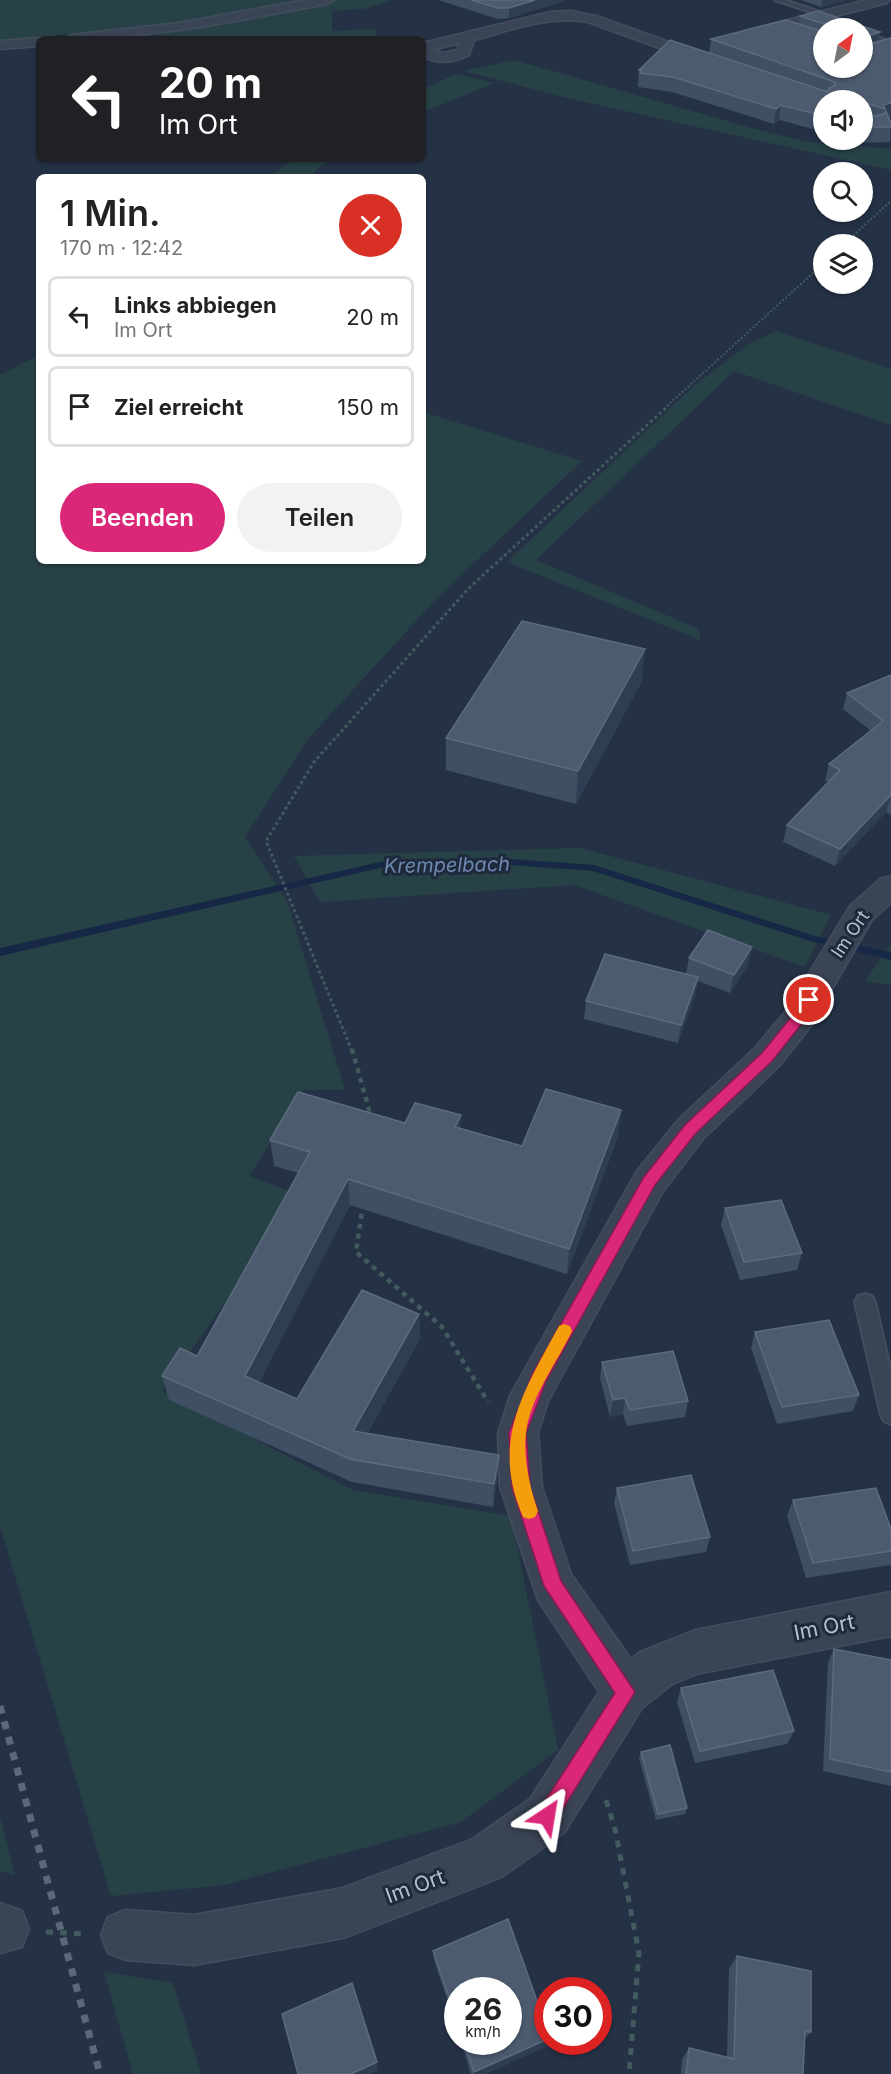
<!DOCTYPE html>
<html lang="de">
<head>
<meta charset="utf-8">
<style>
	:root { --surface:#fff; --page:#f2f2f2; --text:#222; --muted:#767676; --line:#e0e0e0; --accent:#db2777 }
	body { margin:0; font-family:Inter,sans-serif; background:var(--page); color:var(--text); height:100vh; display:flex; flex-direction:column; font-size:22px; white-space:nowrap }
	* { box-sizing:border-box; margin:0 }
	p { font-size:20px; color:var(--muted) }
	.icon { flex:none; width:33px; height:33px; fill:none; stroke:currentColor; stroke-width:2; stroke-linecap:round; stroke-linejoin:round }
	.map { position:relative; flex:1; overflow:hidden }
	.details { position:absolute; left:36px; top:174px; width:390px; height:390px; display:flex; flex-direction:column; background:var(--surface); border-radius:9px; box-shadow:0 2px 4px #0004 }
	.details>* { flex:none }
	.banner { position:absolute; left:36px; top:36px; width:390px; height:126px; border-radius:9px; box-shadow:0 2px 4px #0004; background:#202124; color:#fff; overflow:hidden }
	.needle { width:39px; rotate:32deg }
	.buttons { position:absolute; left:813px; top:18px; display:grid; gap:12px }
	.buttons a { display:grid; place-items:center; width:60px; height:60px; border-radius:50%; background:var(--surface); box-shadow:0 2px 4px #0004; font-size:30px }
	.speed { position:absolute; left:444px; top:1977px; display:flex; gap:12px; font-size:30px; font-weight:700; text-align:center }
	.speed>* { display:grid; place-content:center; width:78px; height:78px; border-radius:50%; background:var(--surface); box-shadow:0 2px 4px #0004; line-height:1 }
	.speed small { font-size:15px; font-weight:400 }
	.speed .limit { border:9px solid #d22; background:#fff; color:#111 }
	.pin { position:absolute; display:grid; place-items:center; width:51px; height:51px; color:#fff; margin:-26px; border:3px solid #fff; border-radius:50%; box-shadow:0 2px 6px #0007 }
	.me { position:absolute; width:66px; margin:-33px; rotate:33deg; stroke-linejoin:round; filter:drop-shadow(0 0 4px #0008) }
	.turn { display:flex; align-items:center; gap:21px; height:126px; padding:0 24px; font-size:27px }
	.turn .icon { width:78px; height:78px; stroke-width:2.5 }
	.turn b { display:block; font-size:42px; line-height:51px }
	.round { display:grid; place-items:center; flex:none; width:63px; height:63px; border-radius:32px; background:var(--page) }
	.summary { display:flex; align-items:center; justify-content:space-between; height:102px; padding:0 24px }
	h1 { font-size:36px; font-weight:600; line-height:45px }
	.action { display:flex; gap:12px; margin-top:auto; padding:12px 24px }
	.action a { flex:1; height:69px; border-radius:36px; background:var(--accent); color:#fff; font-size:24px; font-weight:600; line-height:69px; text-align:center }
	.action a+a { background:var(--page); color:var(--text) }
	ul { padding:0; list-style:none }
	li { display:flex; align-items:center; gap:18px; height:81px; margin:0 12px 9px; padding:0 12px; border:3px solid var(--line); border-radius:9px }
	li div { flex:1 }
	li b { display:block; font-size:22px }
	li em { font-style:normal }
	.map>svg:first-child { display:block }
	.green { fill:#274247 }
	.lines { fill:none; stroke-linecap:round; stroke-linejoin:round }
	.stream { fill:#162846; fill-rule:evenodd }
	.lane-casing { stroke:#434d5e; stroke-width:4 }
	.street-casing { stroke:#434d5e; stroke-width:3 }
	.path-far3 { stroke:#415b5e; stroke-width:2; stroke-dasharray:2 2; stroke-linecap:butt }
	.path-far2 { stroke:#415b5e; stroke-width:3; stroke-dasharray:3 3; stroke-linecap:butt }
	.path-far1 { stroke:#415b5e; stroke-width:4.5; stroke-dasharray:5 5; stroke-linecap:butt }
	.path { stroke:#415b5e; stroke-width:5; stroke-dasharray:7 7; stroke-linecap:butt }
	.lane { fill:#3a4455; fill-rule:evenodd }
	.street { fill:#3a4455; fill-rule:evenodd }
	.rail { stroke:#5b687c; stroke-width:7; stroke-dasharray:8 8; stroke-linecap:butt }
	.wall { fill:#3f4f64; fill-rule:evenodd }
	.shaded-wall { fill:#2f3e53 }
	.building { fill:#4c5b6f; stroke:#5d6b7e; stroke-width:1.5 }
	.route { fill:#db2777; stroke:#8e194d; stroke-width:1.5 }
	.slow { fill:#f59e0b }
	.labels { text-anchor:middle; dominant-baseline:central; stroke-width:6; stroke-linejoin:round; paint-order:stroke }
	.street-label { font-size:18px; fill:#b7c0ce; stroke:#1e293b }
	.water-label { font-size:20px; font-style:italic; fill:#6e88b0; stroke:#1e293b }
	.near-street-label { font-size:21px; fill:#b7c0ce; stroke:#1e293b }
</style>
</head>
<body>
<div class="map">
<svg width="891" height="2074" viewBox="0 0 891 2074">
	<rect width="100%" height="100%" fill="#253246"/>
	<path class="green" d="M0,0H393L364,9L332,11V31L375,29L378,39H170L147,31L0,42Z
		M514,60L748,127L808,142L891,149V170L567,98L464,71Z
		M456,74L495,83L423,112V89Z
		M294,159H332L320,166L310,177H269Z
		M776,331L891,369V425L734,371L536,560L699,629L700,640L507,562L694,386L747,345Z
		M39,355V561H423V412L582,461L436,599L308,739L245,837L287,901L345,1090H304L249,1176L302,1196L162,1391L353,1490L511,1516L558,1750L461,1822L224,1885L111,1896L0,1526V375Z
		M580,848L831,915L805,967L574,885L320,902L294,856Z
		M891,944V985L865,981Z
		M0,1816L15,1875L0,1871Z
		M104,1972L173,1983L201,2074H133Z"/>
	<g class="lines">
		<path class="stream" d="M82,33L84,35L0,43V41Z
			M496,858L594,865L815,936L891,952V960L810,941L593,871L496,864L380,868L0,956V948L380,862Z"/>
		<g class="lane-casing">
			<path id="lane" d="M775,0H785L828,15L823,16Z
				M862,31L891,42V46L862,36Z
				M865,1294L872,1296L875,1302L891,1372V1424L884,1421L881,1415L855,1302L858,1296Z"/>
		</g>
		<g class="street-casing">
			<path id="street" d="M305,0H334L327,4C240,20 153,39 64,39L71,35L179,23Z
				M866,0H889L887,3L750,38L743,34L745,31Z
				M571,11L596,16L711,57L713,60L711,63H701L588,22C549,15 511,30 474,40L469,55C454,63 438,64 423,57V43L550,12ZM459,43L458,50L444,53L432,50Z
				M39,38L44,39H39V46L0,49V41Z
				M891,876V903L872,920L810,1027L779,1066L703,1139L663,1191L548,1401L538,1433L542,1487L571,1574L631,1659L640,1652L696,1630L891,1592V1636L696,1674L672,1684L642,1708L564,1833L503,1876L486,1883L343,1938L194,1965L126,1960L108,1953L101,1935L108,1917L126,1910L194,1915L343,1888L471,1840L530,1799L599,1692L538,1600L500,1487L498,1433L510,1396L637,1171L679,1119L755,1048L786,1011L850,906L880,879Z
				M0,1903L22,1911L29,1929L22,1947L0,1953Z"/>
		</g>
		<path class="path-far3" d="M844,244L891,201
			M667,406L824,263"/>
		<path class="path-far2" d="M352,1051L266,841L314,762L468,589L669,405"/>
		<path class="path-far1" d="M352,1049L371,1117
			M363,1204L356,1252L442,1327L488,1402"/>
		<path class="path" d="M606,1800L615,1829L639,1953L629,2074
			M46,1932L84,1934"/>
		<use href="#lane" class="lane"/>
		<use href="#street" class="street"/>
		<path class="rail" d="M0,1706L100,2074"/>
	</g>
	<path class="wall" d="M438,0H564V1L509,18L498,19Z
		M801,0H846L821,7Z
		M818,11L880,32L878,41L891,38V117H889L891,122L890,142L855,143L853,140H862V100H824V127L817,130L779,120L774,124L672,92L638,87L639,70L670,40L709,53L711,39L786,20L799,24L800,16ZM824,28H862V68H824Z
		M891,675V815L886,812L835,866L783,842L787,825L828,782L825,781L829,764L871,731L843,709L847,693Z
		M642,681L576,804L446,770V738Z
		M689,958L748,965L730,993L698,981L695,995L678,1043L584,1019L586,1001L686,974Z
		M621,1110L618,1136L567,1274L350,1205L259,1382L297,1399L419,1314L420,1339L367,1434L499,1455L497,1479L493,1507L352,1482L169,1400L162,1376L197,1356L298,1173L274,1166L270,1140L405,1123L461,1128L522,1146Z
		M725,1208L802,1253L797,1270L740,1280L721,1225Z
		M755,1332L859,1395L853,1411L777,1424L751,1348Z
		M602,1362L688,1401L685,1417L627,1426L623,1414L610,1417L600,1378Z
		M617,1488L710,1537L706,1552L630,1565L614,1503Z
		M793,1500L891,1529V1565L806,1578L787,1516Z
		M834,1649L891,1660V1786L823,1771L828,1662Z
		M681,1688L794,1731L787,1744L695,1763L677,1702Z
		M641,1752L687,1808L685,1814L656,1820L639,1758Z
		M433,1951L549,2042L547,2046L485,2074H471L461,2042H508L458,1990V2032L434,1960Z
		M737,1956L811,2032L804,2039L803,2074H681L682,2059L689,2048L727,2057L729,1969Z"/>
	<path class="shaded-wall" d="M535,0H564V1L509,18V8Z
		M822,0H846L821,7Z
		M880,32L877,46L862,51L863,38Z
		M891,103V117L883,119L885,109L883,105Z
		M781,105L779,120L774,124L776,109Z
		M824,113V127L817,130L820,115Z
		M645,649L642,681L576,804L578,771Z
		M891,795L886,812L835,866L840,849Z
		M752,947L748,965L730,993L734,975Z
		M698,977L695,995L678,1043L681,1025Z
		M621,1110L618,1136L567,1274L569,1249Z
		M461,1115L460,1142L455,1127Z
		M348,1179L350,1205L250,1401L245,1376Z
		M419,1314L420,1339L355,1455L353,1431Z
		M625,1398L623,1414L610,1417L613,1400Z
		M499,1455L497,1479L493,1507L494,1484Z
		M548,2039V2042H549L547,2046L485,2074H474V2072Z
		M377,2062L378,2070L370,2074H351Z"/>
	<path class="building" d="M471,0H535L509,8H498Z
		M818,11L880,32L863,38L865,45L891,38V103L883,105L885,109L863,102V119L884,114L886,111L891,123V127H862V100H824V113L820,115L781,105L776,109L673,77L640,73L642,70H639L670,40L828,92L829,88L836,85L832,81L711,39L786,20L824,32V68H862V28H827V25L800,16Z
		M522,621L645,649L578,771L446,738Z
		M891,675V795L840,849L787,825L840,770L829,764L883,721L847,693Z
		M708,930L752,947L734,975L689,958Z
		M605,954L698,977L681,1025L586,1001Z
		M546,1089L621,1110L569,1249L348,1179L245,1376L297,1399L362,1290L419,1314L353,1431L499,1455L494,1484L350,1459L162,1376L180,1348L197,1356L310,1152L270,1140L298,1092L405,1123L415,1103L461,1115L455,1127L522,1146Z
		M781,1200L802,1253L744,1262L725,1208Z
		M829,1320L859,1395L782,1407L755,1332Z
		M673,1351L688,1401L630,1410L625,1398L613,1400L602,1362Z
		M691,1475L710,1537L633,1551L617,1488Z
		M876,1488L891,1529V1551L813,1563L793,1500Z
		M834,1649L891,1660V1772L830,1759Z
		M773,1670L794,1731L700,1751L681,1688Z
		M670,1745L687,1808L658,1814L641,1752Z
		M508,1919L548,2032V2039L474,2072L464,2042H508V1990H458V2023L433,1951Z
		M737,1956L811,1971V2032L805,2031L803,2074H686L689,2048L734,2059Z
		M352,1983L377,2062L351,2074H298L282,2014Z"/>
	<path class="route" d="M809,995L816,1000L803,1022L772,1061L696,1133L655,1185L546,1381L526,1433L530,1487L561,1581L635,1692L554,1823L547,1826L540,1823L537,1816L540,1809L615,1693L544,1586L512,1487L509,1433L533,1373L644,1177L685,1125L762,1053L793,1015L805,996Z"/>
	<path class="slow" d="M564,1324L570,1326L572,1331C557,1363 530,1397 526,1433C523,1458 530,1488 538,1511L535,1517L529,1519L523,1517C490,1441 524,1391 559,1326Z"/>
	<g class="labels">
		<g class="street-label">
			<text transform="translate(850 934) rotate(-56)">Im Ort</text>
		</g>
		<g class="water-label">
			<text transform="translate(447 865) rotate(-1)">Krempelbach</text>
		</g>
		<g class="near-street-label">
			<text transform="translate(824 1627) rotate(-11)">Im Ort</text>
			<text transform="translate(415 1886) rotate(-20)">Im Ort</text>
		</g>
	</g>
</svg>
<div class="buttons">
<a><svg class="needle" viewBox="-14 -14 28 28"><path d="M0-13l5 13h-10z" fill="#e53935"/><path d="M0 13l5-13h-10z" fill="#767676"/></svg></a>
<a><svg class="icon" aria-label="sound" viewBox="0 0 24 24"><path d="M4 9h4l5-4v14l-5-4H4zM17 9q2 3 0 6"/></svg></a>
<a><svg class="icon" aria-label="search" viewBox="0 0 24 24"><circle cx="10" cy="10" r="6"/><path d="M15 15l6 6"/></svg></a>
<a><svg class="icon" aria-label="layers" viewBox="0 0 24 24"><path d="M12 4l9 5-9 5-9-5zM3 14l9 5 9-5"/></svg></a>
</div>
<div class="speed"><div>26<small>km/h</small></div><div class="limit">30</div></div>
<div class="pin" style="left:809px;top:1000px;background:#d93025"><svg class="icon" aria-label="arrive" viewBox="0 0 24 24"><path d="M6 21V4h12l-3 4 3 4H6"/></svg></div>
<svg class="me" style="left:547px;top:1816px" viewBox="-20 -20 40 40"><path d="M0-17L14 15 0 8-14 15z" fill="#db2777" stroke="#fff" stroke-width="4"/></svg>
<div class="banner">
<div class="turn"><svg class="icon" aria-label="left" viewBox="0 0 24 24"><path d="M17 20v-9H6M10 6l-5 5 5 5"/></svg><div><b>20 m</b>Im Ort</div></div>
</div>
<section class="details">
<div class="summary"><div><h1>1 Min.</h1><p>170 m · 12:42</p></div><a class="round" style="background:#d93025;color:#fff"><svg class="icon" aria-label="close" viewBox="0 0 24 24"><path d="M6 6l12 12M18 6L6 18"/></svg></a></div>
<ul>
<li><svg class="icon" aria-label="left" viewBox="0 0 24 24"><path d="M17 20v-9H6M10 6l-5 5 5 5"/></svg><div><b>Links abbiegen</b><p>Im Ort</p></div><em>20 m</em></li>
<li><svg class="icon" aria-label="arrive" viewBox="0 0 24 24"><path d="M6 21V4h12l-3 4 3 4H6"/></svg><div><b>Ziel erreicht</b></div><em>150 m</em></li>
</ul>
<div class="action"><a>Beenden</a><a>Teilen</a></div>
</section>
</div>
</body>
</html>
